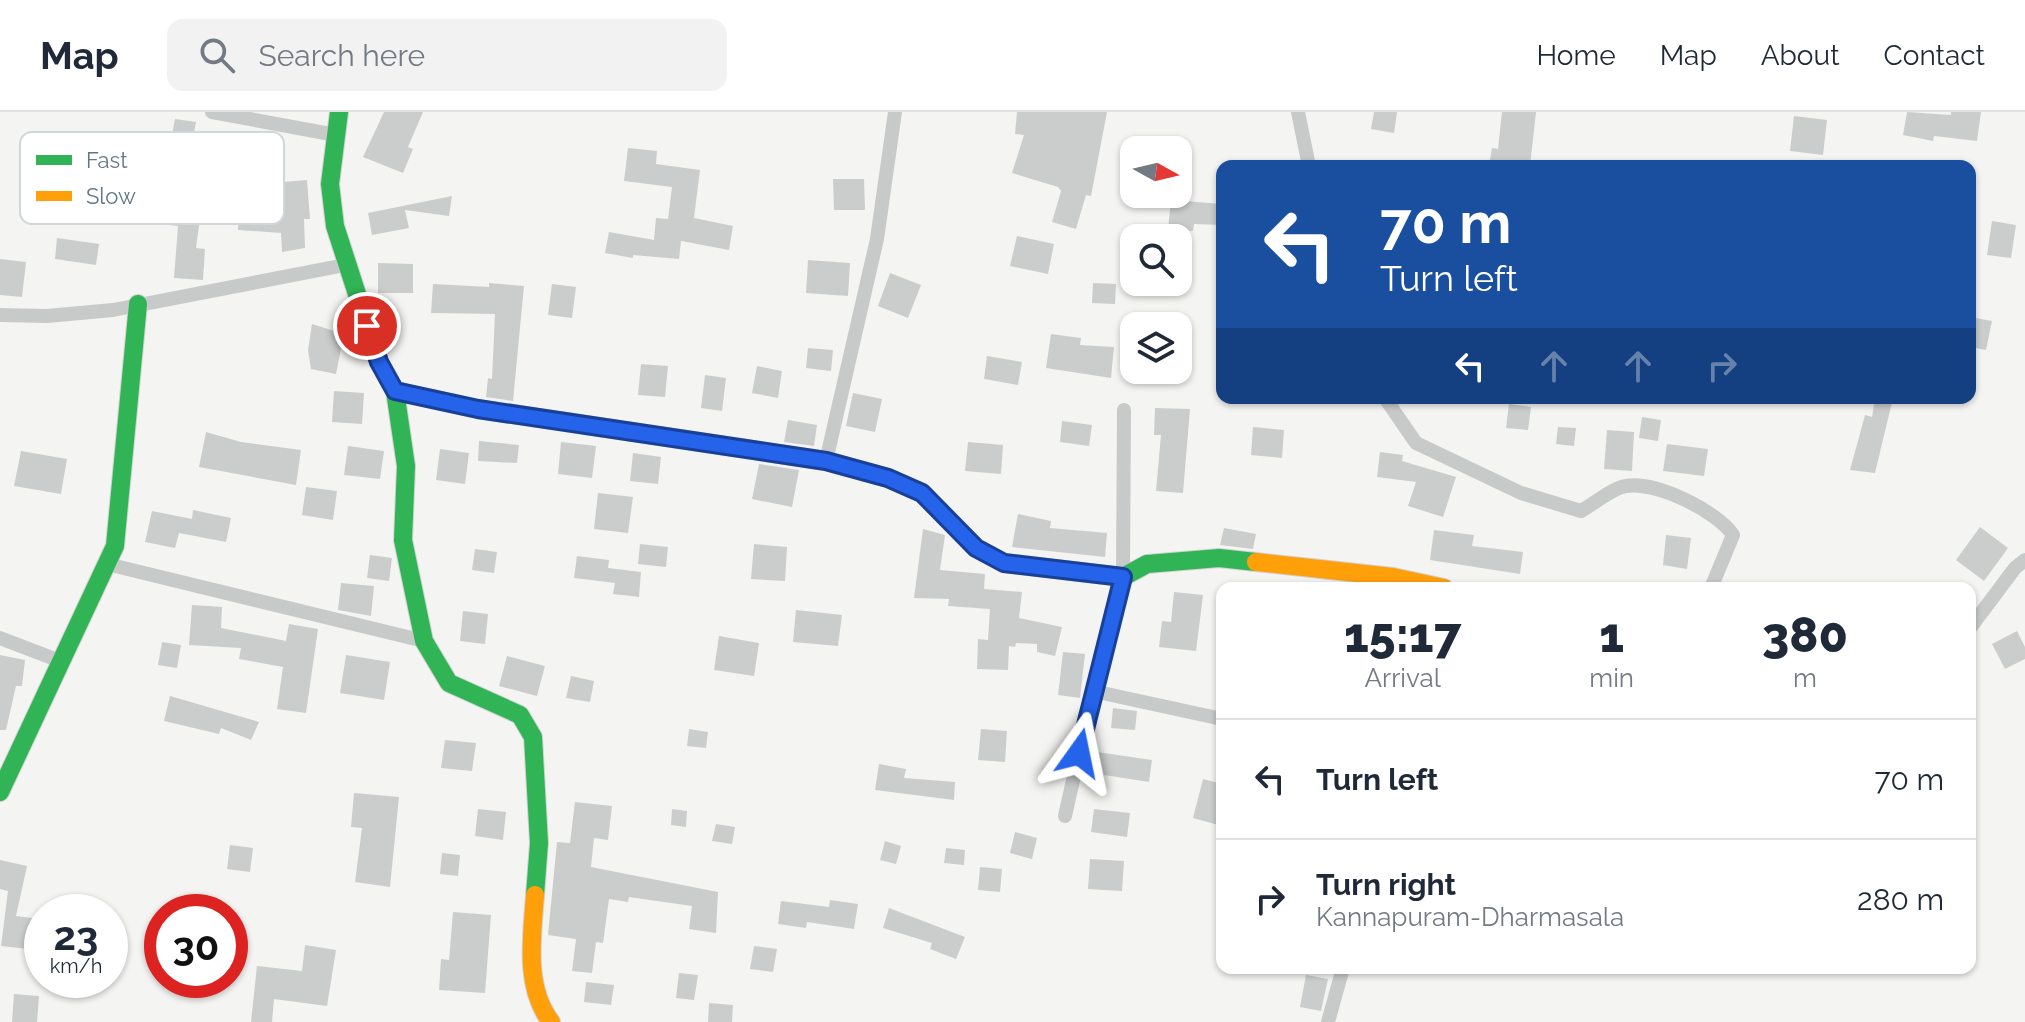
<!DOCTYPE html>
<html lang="en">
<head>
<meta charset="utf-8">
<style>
	:root { --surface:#fff; --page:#f2f2f3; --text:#1f2937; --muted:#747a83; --line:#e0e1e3 }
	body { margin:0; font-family:Raleway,sans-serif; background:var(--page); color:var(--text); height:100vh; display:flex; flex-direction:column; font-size:30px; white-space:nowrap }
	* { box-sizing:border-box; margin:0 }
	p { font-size:26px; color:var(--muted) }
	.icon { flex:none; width:44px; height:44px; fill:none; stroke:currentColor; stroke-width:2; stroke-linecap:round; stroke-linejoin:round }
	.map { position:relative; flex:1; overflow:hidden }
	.details { position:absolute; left:1216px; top:470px; width:760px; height:392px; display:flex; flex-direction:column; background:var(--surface); border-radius:16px; box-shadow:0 2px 6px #0004 }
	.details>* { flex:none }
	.top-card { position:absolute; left:1216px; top:48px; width:760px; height:244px; border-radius:16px; box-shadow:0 2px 6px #0004; background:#1a4fa0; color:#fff; overflow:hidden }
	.needle { width:52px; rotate:98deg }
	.tools { position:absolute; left:1120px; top:24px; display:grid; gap:16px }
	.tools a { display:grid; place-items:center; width:72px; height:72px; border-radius:16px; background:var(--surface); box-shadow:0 2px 6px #0004; font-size:40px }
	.speed { position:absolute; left:24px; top:782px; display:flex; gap:16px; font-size:40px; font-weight:700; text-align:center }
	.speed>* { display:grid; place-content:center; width:104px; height:104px; border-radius:50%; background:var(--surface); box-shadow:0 2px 6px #0004; line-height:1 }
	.speed small { font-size:20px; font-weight:400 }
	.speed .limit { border:12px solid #d22; background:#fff; color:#111 }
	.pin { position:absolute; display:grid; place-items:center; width:68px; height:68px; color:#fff; margin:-34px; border:4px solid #fff; border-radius:50%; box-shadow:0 2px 8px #0007 }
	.me { position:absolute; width:88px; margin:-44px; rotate:12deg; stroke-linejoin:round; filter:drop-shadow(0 0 6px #0008) }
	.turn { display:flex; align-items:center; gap:28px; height:168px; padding:0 32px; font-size:36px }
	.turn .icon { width:104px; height:104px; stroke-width:2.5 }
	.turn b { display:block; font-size:56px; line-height:68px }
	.lanes { display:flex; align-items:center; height:76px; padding:0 32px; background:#0003; justify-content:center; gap:40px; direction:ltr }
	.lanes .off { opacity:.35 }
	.eta { display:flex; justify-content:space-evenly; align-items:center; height:136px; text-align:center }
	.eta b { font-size:48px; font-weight:800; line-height:56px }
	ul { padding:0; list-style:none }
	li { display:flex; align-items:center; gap:24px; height:120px; padding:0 32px; border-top:2px solid var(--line) }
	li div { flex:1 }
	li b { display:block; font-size:30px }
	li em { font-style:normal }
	header { display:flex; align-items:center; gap:48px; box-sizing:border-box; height:112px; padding:0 40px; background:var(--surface); border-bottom:2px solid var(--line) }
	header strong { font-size:38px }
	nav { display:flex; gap:44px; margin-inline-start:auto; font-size:28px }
	.search { width:560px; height:72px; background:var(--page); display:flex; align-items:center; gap:20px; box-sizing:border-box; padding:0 28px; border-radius:16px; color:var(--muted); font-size:30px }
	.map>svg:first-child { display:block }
	.building { fill:#cbcdcd }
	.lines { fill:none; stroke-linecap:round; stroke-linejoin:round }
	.fast-casing { stroke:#d0d2d2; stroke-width:20 }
	.slow-casing { stroke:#d0d2d2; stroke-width:20 }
	.street { stroke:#c8caca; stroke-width:14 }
	.fast { stroke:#30b455; stroke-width:18 }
	.slow { stroke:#ff9f0a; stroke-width:18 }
	.route-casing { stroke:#184099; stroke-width:20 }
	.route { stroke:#2563eb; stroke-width:14 }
	.key { fill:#fff; stroke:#d0d6da; stroke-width:2 }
	.key-label { font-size:22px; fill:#637883 }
</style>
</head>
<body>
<header>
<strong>Map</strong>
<div class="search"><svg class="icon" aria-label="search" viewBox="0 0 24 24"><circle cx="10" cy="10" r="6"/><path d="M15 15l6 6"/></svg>Search here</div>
<nav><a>Home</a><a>Map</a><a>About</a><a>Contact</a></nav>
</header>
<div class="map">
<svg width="2025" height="910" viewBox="0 0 2025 910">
	<rect width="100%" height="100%" fill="#f4f4f2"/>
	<path class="building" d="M384,0H423L408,35L413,37L403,61L363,45Z
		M1017,0H1107L1091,84L1086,83L1076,117L1052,110L1061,79L1058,75L1012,61L1024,23L1015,22Z
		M1374,0H1397L1394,21L1371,17Z
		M1502,0H1536L1530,54H1489L1492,36L1498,37Z
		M1907,0L1951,3V0H1981L1977,29L1934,24L1933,29L1903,23Z
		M1794,4L1827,8L1823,43L1790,39Z
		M175,7L196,10L189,47L168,43Z
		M237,22L267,27L259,72L307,68L310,107H304L305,136L282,140L281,121L238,118L241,61L231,59Z
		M628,36L657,39L656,52L700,58L694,106L733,114L729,138L681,129L679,147L633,143V146L605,141L609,120L654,128L656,106L668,107L672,75L624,69Z
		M833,67H864L865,98H834Z
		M173,73L204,77L196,136L205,137L203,168L174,166L178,114L169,113Z
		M452,84L449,104L405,98L409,116L372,123L368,101Z
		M1171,88L1222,92V113L1194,112L1193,119L1168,117Z
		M1992,109L2016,113L2011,146L1987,143Z
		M1017,124L1054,132L1048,162L1010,154Z
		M57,126L99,132L96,153L55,147Z
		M0,147L26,150L22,185L0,183Z
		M808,148L850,151L848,184L806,181Z
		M378,151L413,152V181H378Z
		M890,161L921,173L908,206L878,194Z
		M489,171L524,174L513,289L486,285L488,266L492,267L495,202L431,201L433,172L489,175Z
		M1093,171L1116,172L1115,192L1092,191Z
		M552,172L576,175L572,206L548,203Z
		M1970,205L1992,209L1986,238L1970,235Z
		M312,212L344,222L336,262L311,257L308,238Z
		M1051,222L1081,226L1080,233L1114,235L1111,266L1046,256Z
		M808,236L833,238L831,259L806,256Z
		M987,244L1022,250L1018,273L984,267Z
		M641,252L668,254L665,285L638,283Z
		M757,254L782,259L778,286L752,281Z
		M705,263L726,266L722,299L701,296Z
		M334,279L364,281L362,312L332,310Z
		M853,281L882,287L875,320L846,314Z
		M1875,286H1893L1875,361L1850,358L1865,303L1872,305Z
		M1509,292L1531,295L1528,318L1506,316Z
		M1155,296L1190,297L1183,381L1156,379L1161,323H1154Z
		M1642,305L1661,308L1658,329L1639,326Z
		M788,308L817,313L814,334L784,330Z
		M1062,309L1092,313L1089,334L1060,330Z
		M1253,315L1284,318L1282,346L1251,343Z
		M1558,315L1576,316L1574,334L1556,332Z
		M1607,318L1634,320L1632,359L1604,357Z
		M206,320L241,330L301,338L296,373L199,355Z
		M479,329L519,333L517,351L478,349Z
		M561,330L596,334L592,366L558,362Z
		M968,330L1003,333L1001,362L965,359Z
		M1667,332L1708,337L1704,364L1663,359Z
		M348,334L384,339L380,367L344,363Z
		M440,337L469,341L465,372L436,368Z
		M21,339L67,347L61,382L14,374Z
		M1380,340L1403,343L1402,349L1456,365L1443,405L1408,394L1416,370L1377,365Z
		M633,341L661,345L658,372L630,369Z
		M759,352L799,358L792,395L752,387Z
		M306,375L337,379L333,408L302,403Z
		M598,381L633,385L628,421L594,417Z
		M193,398L231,406L226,430L179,421L175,436L145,430L152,399L192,407Z
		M1018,402L1051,409L1050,416L1107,421L1105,445L1012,435Z
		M1980,415L2008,436L1984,469L1956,448Z
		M1224,416L1256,422L1253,437L1220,433Z
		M923,417L945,423L940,458L985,462L984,477L1022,480L1019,506L1062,515L1055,544L1037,540V532L1016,531L1015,535L1009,534L1008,558L977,557L978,527L988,528L990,497L948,494L949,487L914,486Z
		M1434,418L1474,423L1472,434L1523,440L1520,462L1430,448Z
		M1666,423L1691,426L1687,457L1663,453Z
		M640,432L668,435L666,455L638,452Z
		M754,432L787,435L785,469L751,467Z
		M475,437L497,440L494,461L472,458Z
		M370,443L392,446L389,469L367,466Z
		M577,444L609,448L608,456L641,460L639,485L613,482L615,471L574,466Z
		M341,471L374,474L371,504L338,498Z
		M1174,480L1203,483L1196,539L1159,535L1162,509L1171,510Z
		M192,493L222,495L221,516L286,529L289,512L318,517L306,601L277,597L283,555L239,547L241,536L189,533Z
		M796,498L842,503L838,534L793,530Z
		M463,499L488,502L485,532L460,529Z
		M2017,519L2025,535V547L2005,557L1992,532Z
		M719,524L759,531L754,564L714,558Z
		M162,530L181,533L177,556L158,553Z
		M1063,540L1085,542L1080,586L1058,583Z
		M0,543L25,548L22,574H16L6,618H0Z
		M346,543L390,550L384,588L340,581Z
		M507,544L545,554L537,584L499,574Z
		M571,564L594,569L590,590L566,586Z
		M170,584L259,610L251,628L221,616L219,622L164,609Z
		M1113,596L1137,599L1135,618L1111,616Z
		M689,617L708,620L706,636L687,634Z
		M981,617L1007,619L1005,650L978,648Z
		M445,628L476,631L472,659L441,656Z
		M1090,639L1152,648L1149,670L1104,663L1103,670L1083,668Z
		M879,652L906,657L904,666L955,670L954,688L875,678Z
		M1203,667L1222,672V714L1193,706Z
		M354,681L399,685L390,775L355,770L362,716L351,715Z
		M575,690L612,694L608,728L594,726L591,755L718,780L716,821L689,817L692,794L629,785L628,790L609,787L603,831L596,830L592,861L572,859L576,827L548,823L557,730L570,731Z
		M478,697L506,700L503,728L475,724Z
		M672,697L687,699L686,715L671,713Z
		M1094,697L1130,701L1127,725L1091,720Z
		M716,712L735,715L732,732L712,729Z
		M1015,720L1037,726L1032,747L1010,741Z
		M885,729L901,734L896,752L880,748Z
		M230,733L253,736L250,760L227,757Z
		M946,736L965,738L964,753L944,751Z
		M442,741L460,743L458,764L440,762Z
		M1090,747L1124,749L1122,779L1088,777Z
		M0,748L27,754L16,804L40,807L37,838L1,834L8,779L0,777Z
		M980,755L1002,757L1000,780L978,778Z
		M830,788L858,792L854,817L807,810L806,816L778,812L781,789L829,795Z
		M889,796L965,825L956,847L930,837L932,831L883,816Z
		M453,800L491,803L485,881L439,878L441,847L449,848Z
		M305,833L336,838L327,894L274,887L272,910H251L257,854L302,859Z
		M754,834L777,837L773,860L750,857Z
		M679,861L698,863L694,888L676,886Z
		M1306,863L1328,867L1321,899L1300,895Z
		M586,870L614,873L611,893L584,890Z
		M14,882L39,884L37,910H12Z
		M709,891L733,893L732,910H708Z"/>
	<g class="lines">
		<g class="fast-casing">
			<path id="fast" d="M339,0L330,72L335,114L379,250L395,279L406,354L403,428L424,529L449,571L520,603L533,625L539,731L535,783
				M395,279L478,297L826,349L888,366L922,381L976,436L1004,451L1123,465L1147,452L1219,446L1256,450
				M0,680L115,434L138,192"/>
		</g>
		<g class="slow-casing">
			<path id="slow" d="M1256,450L1393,465L1444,476
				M535,783C532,825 524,875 551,910"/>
		</g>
		<path class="street" d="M212,0L336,23
			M1298,0L1309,54
			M0,203L47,204L113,198L345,153
			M1385,286L1416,331L1521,381L1581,399C1594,392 1612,376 1626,374C1656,369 1717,399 1733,423L1711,476
			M826,349L877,127L895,0
			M107,452L424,529
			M1970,516L2015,456L2025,448
			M0,526L60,549
			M1093,579L1222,607
			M1065,704L1093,579L1123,465L1124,298
			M1328,910L1343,856"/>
		<use href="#fast" class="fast"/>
		<use href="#slow" class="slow"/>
	</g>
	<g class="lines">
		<g class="route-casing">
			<path id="route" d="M367,214L379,250L395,279L478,297L826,349L888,366L922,381L976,436L1004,451L1123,465L1079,641"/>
		</g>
		<use href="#route" class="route"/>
	</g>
	<rect x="20" y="20" width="264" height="92" rx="12" class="key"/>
	<rect x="36" y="43" width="36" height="10" fill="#30b455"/>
	<rect x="36" y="79" width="36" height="10" fill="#ff9f0a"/>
	<g class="key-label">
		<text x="86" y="56">Fast</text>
		<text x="86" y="92">Slow</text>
	</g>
</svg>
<div class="tools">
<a><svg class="needle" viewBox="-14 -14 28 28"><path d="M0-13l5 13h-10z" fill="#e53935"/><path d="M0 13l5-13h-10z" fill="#747a83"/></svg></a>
<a><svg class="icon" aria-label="search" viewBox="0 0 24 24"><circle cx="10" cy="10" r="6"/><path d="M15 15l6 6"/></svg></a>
<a><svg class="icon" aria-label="layers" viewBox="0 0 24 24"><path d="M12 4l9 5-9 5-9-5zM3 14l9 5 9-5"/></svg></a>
</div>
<div class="speed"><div>23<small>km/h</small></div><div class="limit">30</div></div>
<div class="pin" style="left:367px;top:214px;background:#d93025"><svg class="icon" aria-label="arrive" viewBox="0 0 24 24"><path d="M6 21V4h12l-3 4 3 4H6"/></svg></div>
<svg class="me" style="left:1079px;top:641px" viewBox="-20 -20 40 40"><path d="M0-17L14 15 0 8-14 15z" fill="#2563eb" stroke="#fff" stroke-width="4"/></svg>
<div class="top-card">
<div class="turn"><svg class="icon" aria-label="left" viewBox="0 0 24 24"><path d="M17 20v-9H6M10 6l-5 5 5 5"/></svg><div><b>70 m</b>Turn left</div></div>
<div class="lanes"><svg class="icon" aria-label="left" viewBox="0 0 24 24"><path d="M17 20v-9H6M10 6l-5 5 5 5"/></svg><svg class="icon off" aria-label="ahead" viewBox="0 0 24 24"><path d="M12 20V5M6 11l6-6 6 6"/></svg><svg class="icon off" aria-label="ahead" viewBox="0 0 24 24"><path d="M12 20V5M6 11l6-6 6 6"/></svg><svg class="icon off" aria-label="right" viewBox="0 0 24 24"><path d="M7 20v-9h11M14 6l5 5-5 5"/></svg></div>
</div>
<section class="details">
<div class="eta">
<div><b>15:17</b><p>Arrival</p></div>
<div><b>1</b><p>min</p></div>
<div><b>380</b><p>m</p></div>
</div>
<ul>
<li><svg class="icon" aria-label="left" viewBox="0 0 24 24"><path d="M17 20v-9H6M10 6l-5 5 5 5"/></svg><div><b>Turn left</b></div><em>70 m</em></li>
<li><svg class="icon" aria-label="right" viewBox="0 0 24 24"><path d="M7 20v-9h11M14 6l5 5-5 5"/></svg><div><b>Turn right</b><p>Kannapuram-Dharmasala</p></div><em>280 m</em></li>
</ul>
</section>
</div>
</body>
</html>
